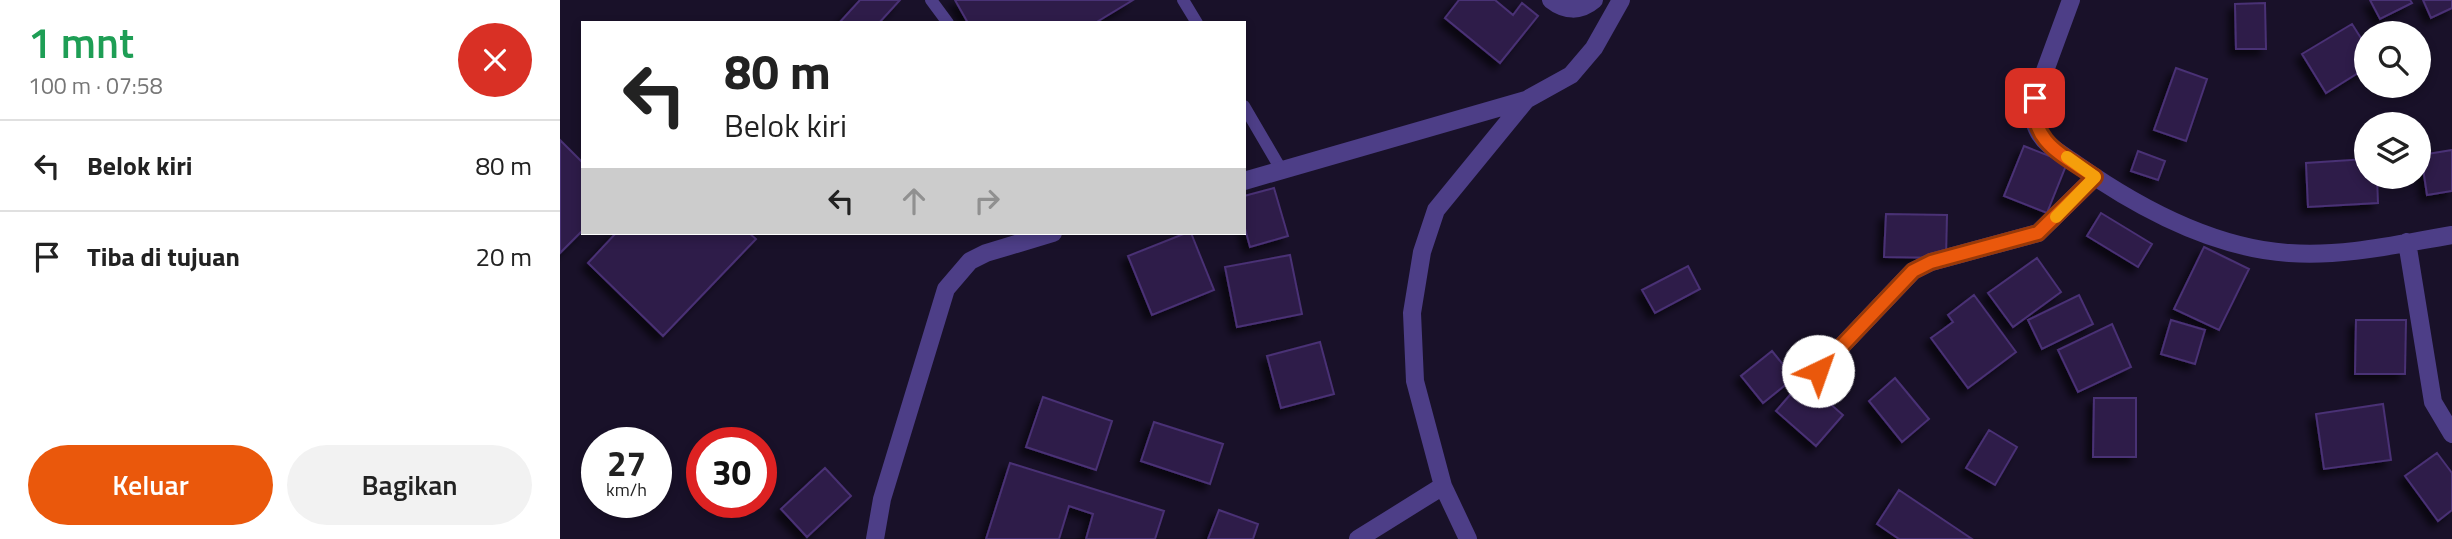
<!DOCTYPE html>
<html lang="id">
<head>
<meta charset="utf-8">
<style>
	:root { --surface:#fff; --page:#f2f2f2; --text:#222; --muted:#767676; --line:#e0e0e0; --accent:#ea580c }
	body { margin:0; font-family:"Titillium Web",sans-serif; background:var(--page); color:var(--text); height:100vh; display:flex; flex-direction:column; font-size:26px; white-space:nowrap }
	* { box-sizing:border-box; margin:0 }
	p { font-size:23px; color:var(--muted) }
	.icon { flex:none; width:38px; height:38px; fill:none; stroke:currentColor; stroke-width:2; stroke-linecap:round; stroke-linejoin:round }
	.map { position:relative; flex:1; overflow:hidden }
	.details { display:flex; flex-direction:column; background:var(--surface); width:560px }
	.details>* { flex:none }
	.top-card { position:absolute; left:21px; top:21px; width:665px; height:214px; border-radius:0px; box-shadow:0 4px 10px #0003; background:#fff; color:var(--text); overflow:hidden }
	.fabs { position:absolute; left:1794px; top:21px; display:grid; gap:14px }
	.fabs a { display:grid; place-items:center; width:77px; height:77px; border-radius:50%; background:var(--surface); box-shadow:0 4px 10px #0003; font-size:35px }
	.speed { position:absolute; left:21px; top:427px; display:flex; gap:14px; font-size:35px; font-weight:700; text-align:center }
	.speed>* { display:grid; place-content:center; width:91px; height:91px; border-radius:50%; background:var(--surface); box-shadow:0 4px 10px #0003; line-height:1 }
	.speed small { font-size:18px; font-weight:400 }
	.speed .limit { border:10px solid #d22; background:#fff; color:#111 }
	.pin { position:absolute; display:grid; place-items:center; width:60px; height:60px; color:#fff; margin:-30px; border-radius:14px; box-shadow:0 4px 10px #0006 }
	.me { position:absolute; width:77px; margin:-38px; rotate:42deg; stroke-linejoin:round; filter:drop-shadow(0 0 5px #0008) }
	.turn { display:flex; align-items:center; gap:24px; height:147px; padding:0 28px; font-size:32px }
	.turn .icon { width:91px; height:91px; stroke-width:2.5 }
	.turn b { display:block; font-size:49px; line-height:60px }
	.lanes { display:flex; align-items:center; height:66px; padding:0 28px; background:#0003; justify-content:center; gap:35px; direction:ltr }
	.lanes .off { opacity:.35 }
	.round { display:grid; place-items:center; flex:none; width:74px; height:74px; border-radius:37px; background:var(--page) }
	.headline { display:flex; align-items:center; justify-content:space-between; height:119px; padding:0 28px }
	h1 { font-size:42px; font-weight:600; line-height:52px; color:#1e9e55 }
	.button { display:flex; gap:14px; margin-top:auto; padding:14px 28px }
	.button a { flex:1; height:80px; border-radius:42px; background:var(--accent); color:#fff; font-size:28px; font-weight:600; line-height:80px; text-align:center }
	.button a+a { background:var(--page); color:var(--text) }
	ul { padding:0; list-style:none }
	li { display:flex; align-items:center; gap:21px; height:91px; padding:0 28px; border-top:2px solid var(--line) }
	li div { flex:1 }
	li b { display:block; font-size:26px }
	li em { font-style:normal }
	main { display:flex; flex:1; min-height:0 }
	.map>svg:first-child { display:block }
	.building { fill:#2e1e49; stroke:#4a3075; stroke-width:2; filter:url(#shadow) }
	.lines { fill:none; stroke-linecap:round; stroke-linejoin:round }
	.service { stroke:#4d3e87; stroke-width:12 }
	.minor { stroke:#4d3e87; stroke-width:18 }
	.route-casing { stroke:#983908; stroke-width:18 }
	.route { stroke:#ea580c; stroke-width:12 }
	.slow { stroke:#f59e0b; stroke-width:12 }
</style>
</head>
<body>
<main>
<section class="details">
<div class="headline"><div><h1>1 mnt</h1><p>100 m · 07:58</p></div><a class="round" style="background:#d93025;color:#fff"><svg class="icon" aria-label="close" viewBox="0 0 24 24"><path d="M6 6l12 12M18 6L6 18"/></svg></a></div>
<ul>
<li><svg class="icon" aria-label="left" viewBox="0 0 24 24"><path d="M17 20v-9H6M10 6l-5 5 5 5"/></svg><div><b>Belok kiri</b></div><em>80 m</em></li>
<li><svg class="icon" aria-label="arrive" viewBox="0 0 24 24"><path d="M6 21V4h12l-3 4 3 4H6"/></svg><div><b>Tiba di tujuan</b></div><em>20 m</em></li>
</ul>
<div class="button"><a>Keluar</a><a>Bagikan</a></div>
</section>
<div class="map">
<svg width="1892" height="539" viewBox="0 0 1892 539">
	<defs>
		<filter id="shadow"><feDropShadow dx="-6" dy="6" stdDeviation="3.5" flood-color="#0009"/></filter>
	</defs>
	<rect width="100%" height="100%" fill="#191129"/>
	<path class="building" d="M300,0H340L319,23H279Z
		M395,0H573L535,23H408Z
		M899,0H935L953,15L962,3L978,16L940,63L885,18Z
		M1810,0H1850L1852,3L1820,19Z
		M1863,0H1892V8L1871,18Z
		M1705,3L1706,49H1676L1675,4Z
		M1792,24L1806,46V68L1766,93L1742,54Z
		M1616,68L1647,79L1626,141L1594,130Z
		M0,140L23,163V230L0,253Z
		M1464,146L1507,163L1487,213L1444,196Z
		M1892,150V191L1867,195L1861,155Z
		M1578,151L1605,161L1598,180L1571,171Z
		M1806,159V177H1817L1818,203L1748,207L1746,163Z
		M714,188L728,236L690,247L684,225V196Z
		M1541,213L1592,244L1578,267L1527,236Z
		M1326,214L1387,215L1386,258L1324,257Z
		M56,233H189L196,239L103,336L28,263Z
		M626,233H631L654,290L592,315L568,256Z
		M1644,247L1689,269L1659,330L1614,309Z
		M730,255L742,314L677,327L665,267Z
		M1477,258L1501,292L1453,327L1428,293Z
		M1128,266L1140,289L1095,313L1082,290Z
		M1414,295L1456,352L1408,388L1371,338L1393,322L1388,315Z
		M1519,295L1533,324L1482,349L1468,320Z
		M1611,320L1645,330L1635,364L1601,354Z
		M1796,320H1846L1845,374H1795Z
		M1552,324L1571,367L1518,392L1498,350Z
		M760,342L774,394L721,408L707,356Z
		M1212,351L1234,378L1203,403L1181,376Z
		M1335,378L1369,419L1342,442L1309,401Z
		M1243,380L1283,415L1256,446L1216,411Z
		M483,397L552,421L536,470L466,447Z
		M1534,398H1576V457H1533Z
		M1823,404L1831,460L1764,469L1756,414Z
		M594,422L663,444L650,484L581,461Z
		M1429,430L1457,447L1435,485L1406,468Z
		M1877,453L1892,473V510L1878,521L1845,476Z
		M450,463L604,511L595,539H526L533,514L509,506L499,539H426Z
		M265,468L291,496L247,537L221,509Z
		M1339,490L1412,539H1339L1317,524Z
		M659,510L698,524L693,539H648Z"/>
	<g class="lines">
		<path class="service" d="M371,0L388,23
			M623,0L637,23
			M684,106L722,171"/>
		<path class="minor" d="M991,0C1005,11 1020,12 1034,0
			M1511,0L1475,98C1474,108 1472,118 1477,129C1484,145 1502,154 1516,164C1577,207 1653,248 1729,253C1784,257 1838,244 1892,235
			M684,181L966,100L1011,75L1034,48L1061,0
			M1847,242L1873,402L1892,434
			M1258,371L1353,271L1371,262L1478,233L1535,177
			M315,539L322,499L386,289L410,261L426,253L493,233
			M798,539L883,486
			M908,539L883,486L855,381L852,313L862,252L876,210L966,100"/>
	</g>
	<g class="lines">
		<g class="route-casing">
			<path id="route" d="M1258,371L1353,271L1371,262L1478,233L1535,177C1503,155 1469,142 1475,98"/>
		</g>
		<use href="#route" class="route"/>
		<path class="slow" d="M1496,217L1535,177L1507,157"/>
	</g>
</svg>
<div class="fabs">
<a><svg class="icon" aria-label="search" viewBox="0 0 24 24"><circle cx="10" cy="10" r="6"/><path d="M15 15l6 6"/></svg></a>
<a><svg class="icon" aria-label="layers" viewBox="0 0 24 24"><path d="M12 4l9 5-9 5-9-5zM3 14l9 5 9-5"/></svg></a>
</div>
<div class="speed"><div>27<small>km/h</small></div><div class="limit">30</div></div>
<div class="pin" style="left:1475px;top:98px;background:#d93025"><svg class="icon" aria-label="arrive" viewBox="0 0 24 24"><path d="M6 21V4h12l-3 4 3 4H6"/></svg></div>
<svg class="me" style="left:1258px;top:371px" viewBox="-20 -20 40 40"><circle r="19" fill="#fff"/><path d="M0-13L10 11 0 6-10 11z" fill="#ea580c"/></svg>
<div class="top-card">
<div class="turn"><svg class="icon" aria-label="left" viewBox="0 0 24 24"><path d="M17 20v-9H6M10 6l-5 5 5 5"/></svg><div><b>80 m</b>Belok kiri</div></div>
<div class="lanes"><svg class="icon" aria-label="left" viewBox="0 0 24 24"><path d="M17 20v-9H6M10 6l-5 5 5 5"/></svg><svg class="icon off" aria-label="ahead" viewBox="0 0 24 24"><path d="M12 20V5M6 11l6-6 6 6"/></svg><svg class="icon off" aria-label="right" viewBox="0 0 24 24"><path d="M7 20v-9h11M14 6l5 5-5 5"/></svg></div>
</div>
</div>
</main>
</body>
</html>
